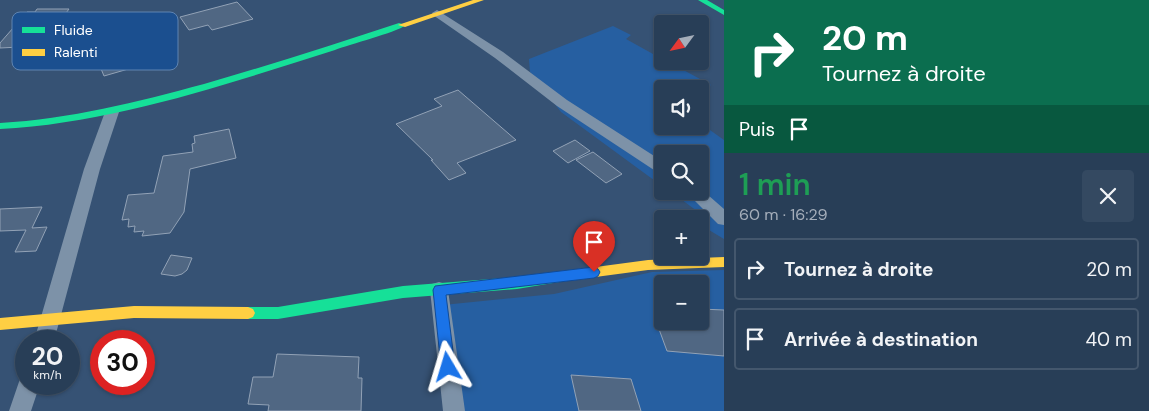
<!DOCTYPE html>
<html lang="fr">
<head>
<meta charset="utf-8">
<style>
	:root { --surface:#283e57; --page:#344961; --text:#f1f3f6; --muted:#a5aeba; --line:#44576d }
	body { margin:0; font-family:"DM Sans",sans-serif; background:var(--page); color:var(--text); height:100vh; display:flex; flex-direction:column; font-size:19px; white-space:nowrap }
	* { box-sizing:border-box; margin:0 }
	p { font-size:16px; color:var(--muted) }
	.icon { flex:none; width:28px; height:28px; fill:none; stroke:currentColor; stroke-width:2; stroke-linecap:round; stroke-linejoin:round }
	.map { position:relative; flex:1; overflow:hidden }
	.panel { display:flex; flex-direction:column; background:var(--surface); width:425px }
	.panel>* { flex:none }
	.top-card { background:#0b6e4f; color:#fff; overflow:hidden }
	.needle { width:32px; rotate:237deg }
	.controls { position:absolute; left:654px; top:15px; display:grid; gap:10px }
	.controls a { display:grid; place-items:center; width:55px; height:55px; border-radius:5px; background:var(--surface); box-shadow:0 1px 4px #0004,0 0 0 1px var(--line); font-size:25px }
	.speed { position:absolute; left:15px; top:330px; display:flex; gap:10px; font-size:25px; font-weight:700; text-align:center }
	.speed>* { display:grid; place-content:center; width:65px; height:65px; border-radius:50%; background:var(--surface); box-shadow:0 1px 4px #0004,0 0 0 1px var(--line); line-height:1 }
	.speed small { font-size:12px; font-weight:400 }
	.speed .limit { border:8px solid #d22; background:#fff; color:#111 }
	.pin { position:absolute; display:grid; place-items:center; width:42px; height:42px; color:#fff; margin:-51px -21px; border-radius:50% 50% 50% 0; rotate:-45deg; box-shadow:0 0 5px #0007 }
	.pin .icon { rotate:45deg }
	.me { position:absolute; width:55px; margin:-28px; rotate:353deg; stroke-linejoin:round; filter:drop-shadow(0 0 4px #0008) }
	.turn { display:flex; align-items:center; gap:18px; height:105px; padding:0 15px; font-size:22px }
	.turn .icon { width:65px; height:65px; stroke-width:2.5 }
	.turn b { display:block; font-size:35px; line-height:42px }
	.then { display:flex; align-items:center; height:48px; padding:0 15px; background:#0003; gap:10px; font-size:19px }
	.round { display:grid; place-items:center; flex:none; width:52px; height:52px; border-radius:5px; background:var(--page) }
	.head { display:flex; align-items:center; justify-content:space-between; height:85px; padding:0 15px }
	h1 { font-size:30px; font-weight:600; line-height:38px; color:#1e9e55 }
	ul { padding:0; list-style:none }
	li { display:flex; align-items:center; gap:15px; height:62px; margin:0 10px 8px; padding:0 5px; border:2px solid var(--line); border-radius:5px }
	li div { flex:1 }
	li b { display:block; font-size:19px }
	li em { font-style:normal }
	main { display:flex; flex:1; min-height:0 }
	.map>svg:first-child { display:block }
	.green { fill:#265fa1; fill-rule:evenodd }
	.building { fill:#506783; stroke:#92a2b6 }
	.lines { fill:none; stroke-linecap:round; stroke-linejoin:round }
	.street { fill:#7d92a8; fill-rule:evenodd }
	.fast { fill:#16e098; fill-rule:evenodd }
	.slow { fill:#ffcf43; fill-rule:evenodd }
	.route { fill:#1a73e8; stroke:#114b97 }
	.key { fill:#1b4f8f; stroke:#5f84b1; stroke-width:1 }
	.key-label { font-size:14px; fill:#fff }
</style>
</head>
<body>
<main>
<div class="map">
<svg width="724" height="411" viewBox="0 0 724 411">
	<rect width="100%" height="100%" fill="#365274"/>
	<path class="green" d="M613,26L631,35L626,39L662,59V61H667L711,85L700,90L662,89V126H700V123L724,140V239L709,230L705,217L670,191H700V154H662V186L561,112L530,72L529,59Z
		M724,270V411H454L443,305L554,294L652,272ZM662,284H700V321H662Z"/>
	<path class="building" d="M237,2L253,19L212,30L208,25L189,30L180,17Z
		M37,9H69L54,29L69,28L60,45L0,48V43L27,12H35Z
		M147,45L156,61L104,76L97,59Z
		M458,90L516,140L457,163L466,173L449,180L431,160H433L396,124L442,106L434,99Z
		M229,129L236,158L190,169L184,212L170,233L142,236L144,231L134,232L135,226L128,227L129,219L122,220L128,195L154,193L163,156L193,152L192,144L195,143L194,136Z
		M575,140L590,151L568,163L553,151Z
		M593,152L622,174L606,183L576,160Z
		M42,207L32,228L47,227L36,251L15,252L26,230L0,231V209Z
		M171,255L192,258L187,270L182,274L175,276L161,274Z
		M700,309L724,310V356L667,351L656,321H700Z
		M277,354L359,357L358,378H362L361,411H268L269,405L248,404L253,377H273Z
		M571,375L631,379L641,411H579Z"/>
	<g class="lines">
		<path class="street" d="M437,10L503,52L567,100L662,161V173L657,172L557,106L495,58L433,15L432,13Z
			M112,108L119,112L100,169L54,341H34L84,169L105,112Z
			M700,188L724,209V225L718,224L685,191H700Z
			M439,282L446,284L448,290L465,411H443L430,290L432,284Z
			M26,374V384H40L31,411H9L21,376Z"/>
		<path class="fast" d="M698,0H707L724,10V15Z
			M399,23L406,25C395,33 350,44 335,50C227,84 113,123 0,129V123C70,119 137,102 204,84C270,65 335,44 399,23Z
			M573,270L577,271L579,275L577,279L517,289L403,298L278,319H248L243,317L241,313L243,309L248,307H278L403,286L517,277Z"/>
		<path class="slow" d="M473,0H484L405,27L398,25Z
			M724,257V267L648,270L573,280L569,279L567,275L569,271L573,270L648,260Z
			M134,306L248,307L253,309L255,313L253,317L248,319L134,318L0,330V318Z"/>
	</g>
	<path class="route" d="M594,267L598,269L600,272L598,276L594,278L446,295L455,367L453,372L448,374L443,372L441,367L433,290L435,286Z"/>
	<rect x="12" y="12" width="166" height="58" rx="8" class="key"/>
	<rect x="22" y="27" width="23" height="6" fill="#16e098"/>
	<rect x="22" y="49" width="23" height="7" fill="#ffcf43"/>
	<g class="key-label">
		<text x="54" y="35">Fluide</text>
		<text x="54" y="57">Ralenti</text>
	</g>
</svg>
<div class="controls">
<a><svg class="needle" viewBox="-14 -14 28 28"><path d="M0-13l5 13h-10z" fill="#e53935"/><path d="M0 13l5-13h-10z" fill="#a5aeba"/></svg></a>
<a><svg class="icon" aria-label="sound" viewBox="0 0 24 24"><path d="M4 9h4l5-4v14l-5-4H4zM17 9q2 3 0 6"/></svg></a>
<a><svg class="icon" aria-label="search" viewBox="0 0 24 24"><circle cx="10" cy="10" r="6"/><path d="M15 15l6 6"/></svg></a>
<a>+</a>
<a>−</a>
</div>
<div class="speed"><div>20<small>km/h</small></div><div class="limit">30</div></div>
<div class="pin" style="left:594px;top:272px;background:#d93025"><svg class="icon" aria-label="arrive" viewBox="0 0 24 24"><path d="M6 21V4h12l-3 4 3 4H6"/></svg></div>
<svg class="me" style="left:448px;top:367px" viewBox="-20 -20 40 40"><path d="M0-17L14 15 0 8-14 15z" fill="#1a73e8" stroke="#fff" stroke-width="4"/></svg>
</div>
<section class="panel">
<div class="top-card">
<div class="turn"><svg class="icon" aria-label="right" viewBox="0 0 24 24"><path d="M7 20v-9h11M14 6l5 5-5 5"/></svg><div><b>20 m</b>Tournez à droite</div></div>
<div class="then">Puis<svg class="icon" aria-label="arrive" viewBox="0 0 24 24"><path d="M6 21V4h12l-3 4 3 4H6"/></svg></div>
</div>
<div class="head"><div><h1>1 min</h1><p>60 m · 16:29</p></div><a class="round"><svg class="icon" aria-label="close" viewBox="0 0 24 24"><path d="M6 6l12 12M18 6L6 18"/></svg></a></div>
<ul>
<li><svg class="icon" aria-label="right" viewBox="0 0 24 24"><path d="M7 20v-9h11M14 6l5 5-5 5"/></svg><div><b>Tournez à droite</b></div><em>20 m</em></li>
<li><svg class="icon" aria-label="arrive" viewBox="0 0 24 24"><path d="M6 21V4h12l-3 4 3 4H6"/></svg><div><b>Arrivée à destination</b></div><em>40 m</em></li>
</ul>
</section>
</main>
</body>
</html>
